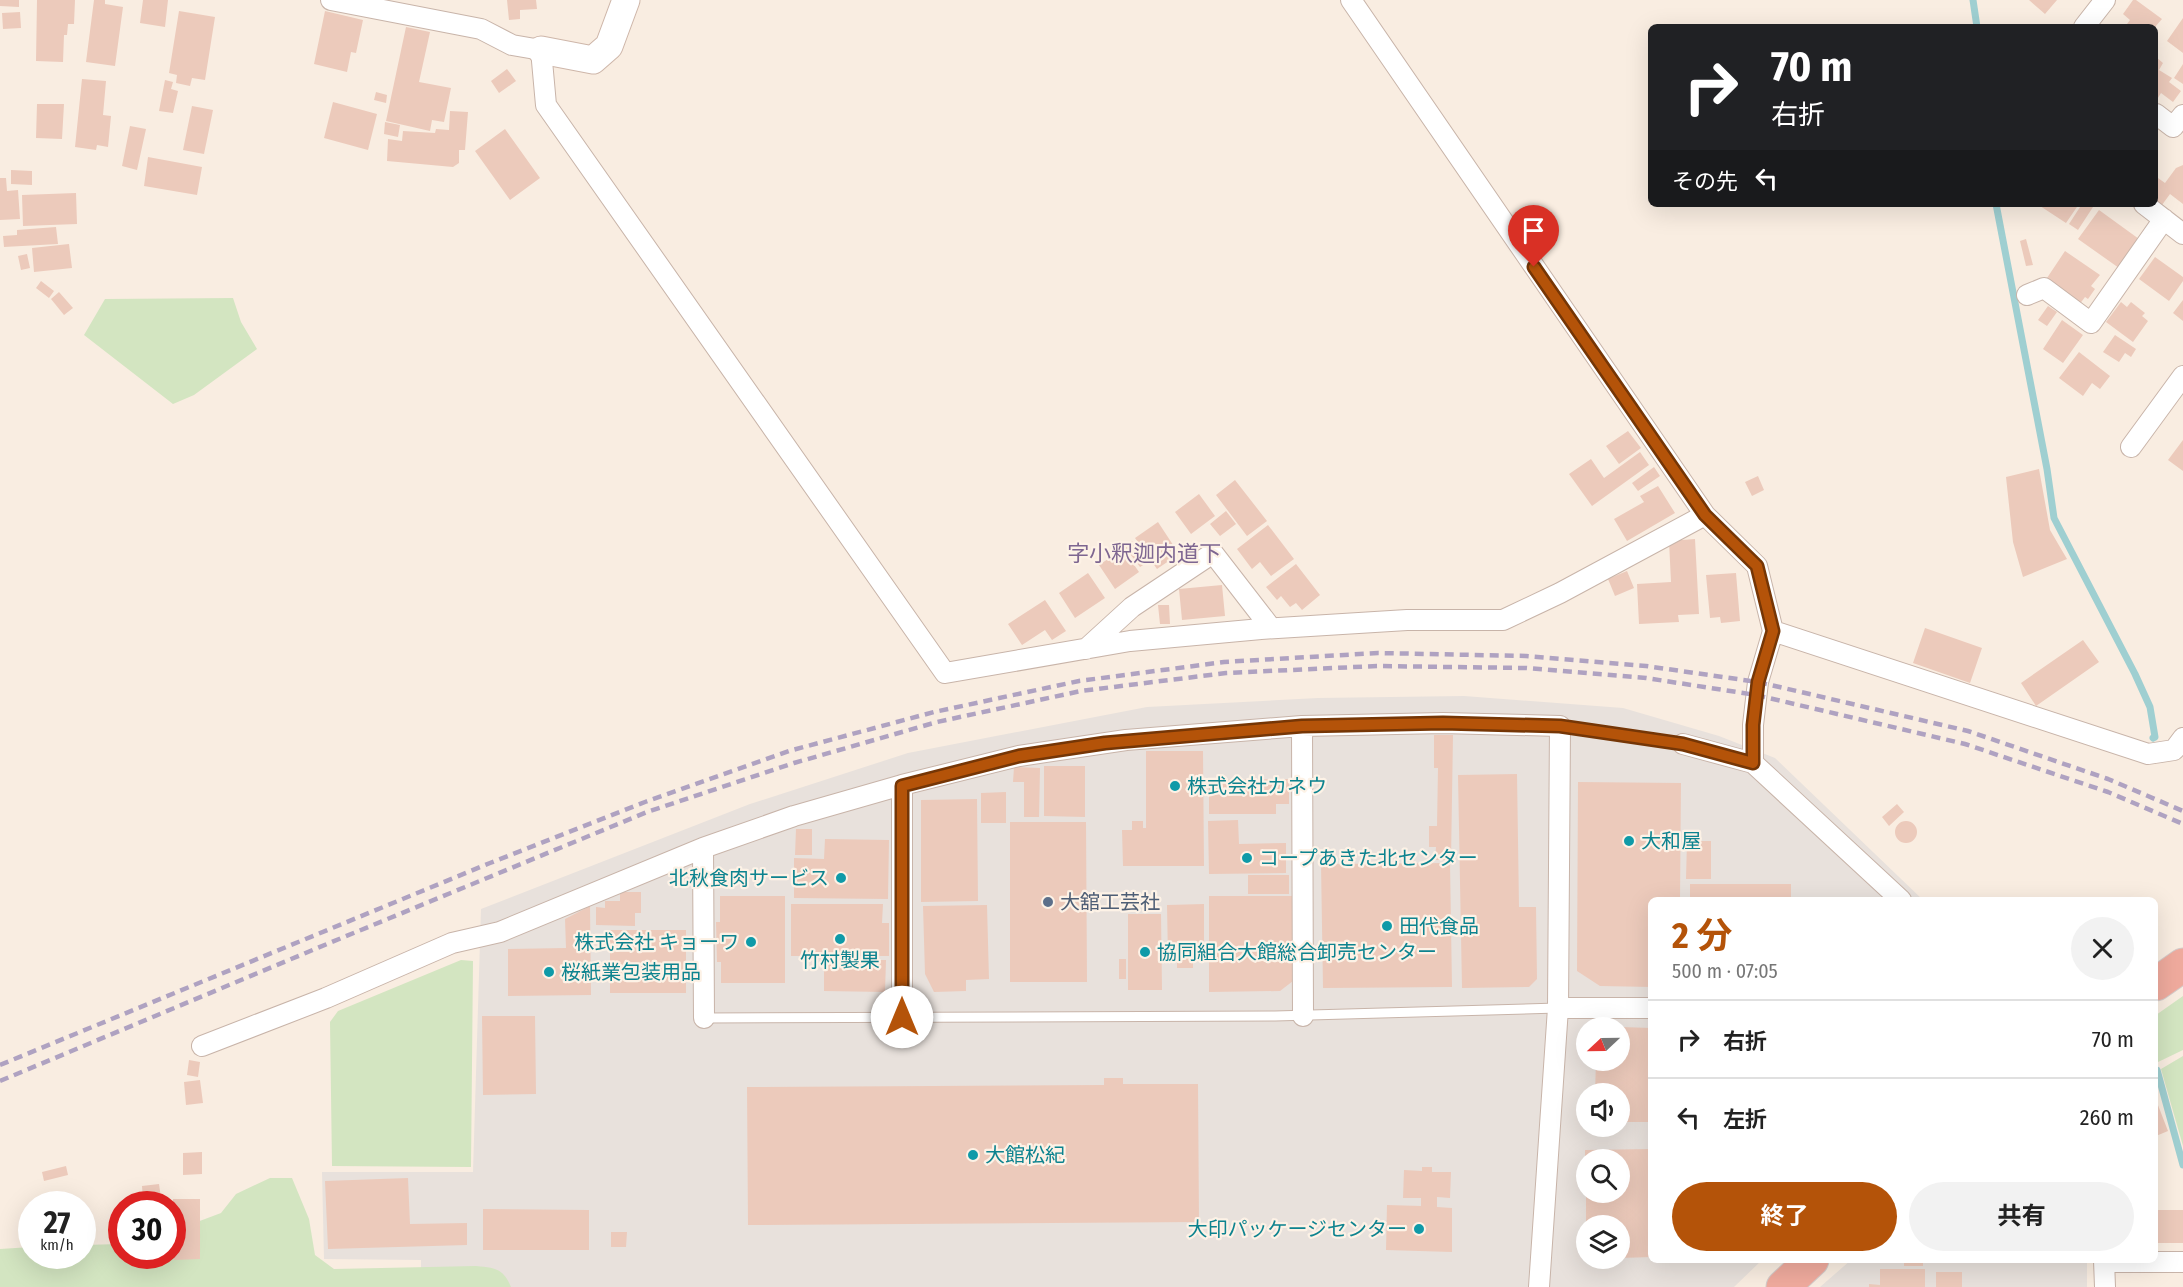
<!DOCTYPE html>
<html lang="ja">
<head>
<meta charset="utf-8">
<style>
	:root { --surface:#fff; --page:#f2f2f2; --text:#222; --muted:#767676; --line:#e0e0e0; --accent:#b45309 }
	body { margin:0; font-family:"Fira Sans Condensed","Noto Sans JP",sans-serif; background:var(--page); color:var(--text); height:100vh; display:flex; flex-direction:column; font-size:22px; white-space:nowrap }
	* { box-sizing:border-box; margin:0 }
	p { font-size:20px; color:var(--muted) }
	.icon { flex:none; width:33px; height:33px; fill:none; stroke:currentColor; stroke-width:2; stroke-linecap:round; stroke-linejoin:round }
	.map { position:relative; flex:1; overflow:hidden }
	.details { position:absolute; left:1648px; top:897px; width:510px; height:366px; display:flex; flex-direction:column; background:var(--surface); border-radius:9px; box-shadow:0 6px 24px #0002 }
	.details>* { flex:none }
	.guide { position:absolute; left:1648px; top:24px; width:510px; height:183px; border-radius:9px; box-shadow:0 6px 24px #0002; background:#202124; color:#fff; overflow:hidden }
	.needle { width:39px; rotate:248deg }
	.tools { position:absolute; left:1576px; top:1017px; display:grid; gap:12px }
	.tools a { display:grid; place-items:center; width:54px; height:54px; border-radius:50%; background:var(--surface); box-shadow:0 6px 24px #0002; font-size:30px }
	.speed { position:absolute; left:18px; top:1191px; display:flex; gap:12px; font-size:30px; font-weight:700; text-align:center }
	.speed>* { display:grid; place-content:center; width:78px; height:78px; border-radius:50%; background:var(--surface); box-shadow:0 6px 24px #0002; line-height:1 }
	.speed small { font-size:15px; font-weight:400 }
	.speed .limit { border:9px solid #d22; background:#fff; color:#111 }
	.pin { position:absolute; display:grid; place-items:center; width:51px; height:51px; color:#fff; margin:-62px -26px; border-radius:50% 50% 50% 0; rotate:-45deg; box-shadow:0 0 6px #0007 }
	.pin .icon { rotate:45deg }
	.me { position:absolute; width:66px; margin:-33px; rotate:0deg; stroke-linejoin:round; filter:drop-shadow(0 0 4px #0008) }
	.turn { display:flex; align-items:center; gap:21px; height:126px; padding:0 24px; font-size:27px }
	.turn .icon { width:78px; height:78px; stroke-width:2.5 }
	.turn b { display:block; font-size:42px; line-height:51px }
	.then { display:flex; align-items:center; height:57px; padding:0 24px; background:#0003; gap:12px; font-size:22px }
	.round { display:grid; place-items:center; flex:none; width:63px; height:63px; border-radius:32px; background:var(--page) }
	.overview { display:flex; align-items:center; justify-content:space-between; height:102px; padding:0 24px }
	h1 { font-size:36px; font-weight:700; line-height:45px; color:var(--accent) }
	.action { display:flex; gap:12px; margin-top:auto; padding:12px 24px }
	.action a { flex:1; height:69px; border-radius:36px; background:var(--accent); color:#fff; font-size:24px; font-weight:700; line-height:69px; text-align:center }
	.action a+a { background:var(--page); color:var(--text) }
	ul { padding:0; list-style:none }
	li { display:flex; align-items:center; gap:18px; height:78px; padding:0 24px; border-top:2px solid var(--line) }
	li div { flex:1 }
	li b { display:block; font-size:22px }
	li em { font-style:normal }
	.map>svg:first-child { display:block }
	.industrial { fill:#e8e1dc; fill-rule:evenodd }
	.green { fill:#d3e5c1 }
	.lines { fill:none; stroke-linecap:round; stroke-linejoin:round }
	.stream { stroke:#9fcfd1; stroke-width:7 }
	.building { fill:#eccabb }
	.lane-casing { stroke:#c8b4a9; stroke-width:11 }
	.street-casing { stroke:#c8b4a9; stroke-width:22 }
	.secondary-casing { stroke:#ceb6a9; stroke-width:29 }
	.highway-casing { stroke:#d4cbc9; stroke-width:35 }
	.lane { stroke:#fff; stroke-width:9 }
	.street { stroke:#fff; stroke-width:20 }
	.secondary { stroke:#fff; stroke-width:27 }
	.highway { stroke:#efaa9d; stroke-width:33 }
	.rail { stroke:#afa2c1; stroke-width:4.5; stroke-dasharray:9 6; stroke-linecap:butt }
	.route-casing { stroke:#753606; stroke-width:15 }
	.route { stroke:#b45309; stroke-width:10 }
	.culture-dot { fill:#0f9aa8; stroke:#fdf2e6; stroke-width:2 }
	.service-dot { fill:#5c6f8a; stroke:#fdf2e6; stroke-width:2 }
	.labels { text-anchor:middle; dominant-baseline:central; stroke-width:4.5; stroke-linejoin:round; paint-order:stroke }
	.culture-label { font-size:20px; fill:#0d838f; stroke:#fdf2e6; text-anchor:start }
	.service-label { font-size:20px; fill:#4e5e75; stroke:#fdf2e6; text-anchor:start }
	.quarter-label { font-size:22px; fill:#7e6691; stroke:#fdf2e6 }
</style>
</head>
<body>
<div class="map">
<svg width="2183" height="1287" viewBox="0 0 2183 1287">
	<rect width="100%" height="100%" fill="#f9ede1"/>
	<path class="industrial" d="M1464,696L1623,708L1719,736L1775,758L1923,900H1652V1260H1762L1734,1287H421V1260L324,1259L322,1172H473L481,909L750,804L908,753L1147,707L1318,698ZM1587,1028H1620V1060H1587ZM1587,1094H1620V1126H1587ZM1587,1160H1620V1192H1587ZM1587,1226H1620V1258H1587Z
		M1851,1260H2087V1287H1820Z"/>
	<path class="green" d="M233,298L241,322L257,349L194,395L173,404L84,335L105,299Z
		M461,960L473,961L471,1167L332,1166L330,1022L338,1011Z
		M2183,996V1050L2156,1063V1015Z
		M2183,1056V1146L2161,1069Z
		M270,1178H292L309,1219L315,1255L334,1269L476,1266C495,1268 503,1268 511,1287H0V1249L31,1247L32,1256H82L83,1245L121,1244L122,1256H172L173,1231L221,1213L236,1194Z"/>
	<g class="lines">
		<path class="stream" d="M1973,0L1977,27
			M1996,204L2047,469L2054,518L2135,674L2150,707L2155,737L2153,738
			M2157,1070L2183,1165"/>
	</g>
	<path class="building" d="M0,0H19V7L0,6Z
		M37,0H75L74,24H68L67,35H64L63,62L36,61Z
		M94,0H105V4L123,7L115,66L86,62Z
		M143,0H168L165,27L140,23Z
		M507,0H536L537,9L520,10V19L509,20Z
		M2029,0H2057L2045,14Z
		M2133,0H2136L2162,19L2155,27H2130L2127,24L2130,20L2123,14Z
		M179,11L215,17L205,80L192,78L190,86L176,83L177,75L169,73Z
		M325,11L363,20L356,53L351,52L347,72L314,64Z
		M20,12L21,28L3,29L2,13Z
		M2183,18V53L2167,41Z
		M406,27L430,32L419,82L451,88L444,122L432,120L430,131L386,121Z
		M2156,57L2163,63L2159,70L2172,78L2169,82L2181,91L2173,102L2161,93L2156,101Z
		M2183,64V84L2174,78Z
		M507,69L516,81L499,93L491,81Z
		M82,79L106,81L103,115L111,116L108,147L97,145L96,150L75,147Z
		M165,80L173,82L171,89L178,91L173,113L159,111Z
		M376,92L387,95L386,103L374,100Z
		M333,102L377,114L368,150L324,138Z
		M37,104H64L62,139L36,138Z
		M192,106L213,110L204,154L183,150Z
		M450,111L468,112L465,150H459V163L453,167L387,161L388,139L402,141L403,131L435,133L436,129L449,130Z
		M385,122L400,125L398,137L384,134Z
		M130,126L146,129L137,170L122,166Z
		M505,129L540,178L510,200L475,151Z
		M148,157L202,167L197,195L144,186Z
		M2183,165V204L2170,194L2162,205L2156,200V182L2158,178L2165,183L2176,168Z
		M11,170L32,171V185L11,184Z
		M0,178H6L7,191L18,190L20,219L0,220Z
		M76,193L77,224L23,226L22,195Z
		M2037,204H2079L2066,223Z
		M2082,204H2089L2093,207L2078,230L2069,224Z
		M2099,210L2139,239L2119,268L2078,239Z
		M56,227L58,244L4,247L3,236L17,235V230Z
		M2026,239L2033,265L2026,266L2020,241Z
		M69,244L72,268L34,272L32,248Z
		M2065,251L2100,275L2091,286L2095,289L2088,299L2085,297L2079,305L2045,281Z
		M27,254L30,268L21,270L18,256Z
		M2155,257L2183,277V281L2169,301L2139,279Z
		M41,281L54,291L49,298L36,288Z
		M59,292L73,308L64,315L51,299Z
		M2183,300V321L2173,313Z
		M2121,302L2127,307L2131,302L2145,313L2142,316L2148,321L2133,342L2106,322Z
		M2048,306L2057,312L2047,326L2038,320Z
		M2062,320L2083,335L2063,363L2043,349Z
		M2115,335L2136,349L2131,357L2125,353L2119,362L2103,352Z
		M2079,352L2110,376L2100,389L2092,383L2083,396L2059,378Z
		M1628,431L1641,448L1619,464L1606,446Z
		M2183,440V471L2168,460Z
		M1640,452L1649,465L1592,506L1569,474L1591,459L1604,478Z
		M1654,467L1660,476L1638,491L1632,483Z
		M2039,469L2050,530L2067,559L2023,577L2013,542L2006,477Z
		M1758,476L1764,490L1752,496L1745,482Z
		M1235,480L1267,521L1247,536L1216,495Z
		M1658,486L1675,513L1627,541L1614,519L1644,502L1640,496Z
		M1199,494L1215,516L1191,534L1175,512Z
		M1226,511L1236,524L1220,536L1210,524Z
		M1158,522L1179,554L1157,569L1135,538Z
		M1268,525L1294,559L1271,576L1260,562L1252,569L1237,549Z
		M1695,539L1699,614L1678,615L1679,622L1639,624L1637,584L1671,582L1669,541Z
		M1132,541L1148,562L1140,567L1125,547Z
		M1123,549L1139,572L1115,589L1099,565Z
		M1296,564L1320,595L1302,610L1296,603L1290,607L1281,596L1277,600L1266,587Z
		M1627,571L1634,588L1615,596L1608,579Z
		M1088,573L1105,598L1075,618L1059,593Z
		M1736,573L1740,621L1721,623L1720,617L1710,618L1706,575Z
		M1222,585L1225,616L1182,620L1179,589Z
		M1045,600L1066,631L1052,640L1045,630L1022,645L1008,624Z
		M1158,605H1169L1170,624H1160Z
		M1925,628L1982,648L1970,683L1913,663Z
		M2083,640L2099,662L2036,706L2021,683Z
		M1434,735H1453L1451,860H1435L1436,847H1429V826H1437L1438,768H1434Z
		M1146,751H1203L1204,866H1123L1122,830H1132V821H1143V828H1146Z
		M1044,766H1085V817L1044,816Z
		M1014,767L1040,768L1039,817H1024V782H1013Z
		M1517,774L1519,907H1536L1537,979L1529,987L1462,988L1458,775Z
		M1289,779V804H1276V814H1209V780Z
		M1578,782L1681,783L1680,900H1652V987L1600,986L1577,971Z
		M1006,792V823H981V793Z
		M977,799L978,901L921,902V800Z
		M1897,804L1904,812L1889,826L1882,817Z
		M1238,820L1239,844L1286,843V873L1209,874L1208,821Z
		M1895 832a11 11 0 1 1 22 0a11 11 0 1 1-22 0Z
		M1010,822H1086L1087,982H1010Z
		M796,829H812V855H795Z
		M825,839L889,840L888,899L794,898V858L824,859Z
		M1687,841H1711V879H1686Z
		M1450,863L1452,987L1323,988L1321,864Z
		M1248,875H1289V894H1248Z
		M1690,884H1791V900H1690Z
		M620,892H641V913H635V926L596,925V907L605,908V901H620Z
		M720,896H785V983H721V962H717L716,922H720Z
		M1209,896H1293V981L1280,991L1209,992Z
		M791,904H883L882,923H889V956H791Z
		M1204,904V959L1193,960V968H1177V958L1168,959L1167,905Z
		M987,905L989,979L966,980V991L934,992L925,974L923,906Z
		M590,906L591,995L508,996V949L566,948L565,919Z
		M1128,914H1161L1162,990H1128Z
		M610,930H686V993H610Z
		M1119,959H1126V979H1119Z
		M824,960H886L885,992L824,991Z
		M482,1016H535L536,1094L483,1095Z
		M1620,1027L1652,1028V1122H1620V1094H1595L1596,1060H1620Z
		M189,1060L200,1062L198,1077L187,1075Z
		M1104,1078H1123V1084H1198L1199,1222L748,1225L747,1087L1104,1085Z
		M200,1080L203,1103L186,1105L184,1082Z
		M2156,1100L2168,1131L2156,1136Z
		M1652,1149V1257L1620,1258V1226H1586V1192H1620V1160H1585V1150Z
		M202,1152V1174L183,1175V1153Z
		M66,1166L68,1175L44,1181L42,1172Z
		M1422,1167H1432V1172H1451L1450,1198L1437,1197V1207L1452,1208V1252L1386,1250L1387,1205L1421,1206V1198H1403L1404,1170L1422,1171Z
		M408,1178L410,1224L467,1223V1245L328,1249L325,1181Z
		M159,1184L161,1198L143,1200L142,1186Z
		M173,1199H200V1259L174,1260Z
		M483,1209L589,1210V1250H483Z
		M2156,1210H2183V1243H2156Z
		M611,1232H627L626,1247H611Z
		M1904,1260H1923V1266H1904Z
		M1880,1269H1925V1287H1869V1284L1880,1285Z
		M1936,1272H1962V1287H1936Z"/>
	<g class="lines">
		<g class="lane-casing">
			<path id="lane" d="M1560,726L1683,744
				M704,1018L1275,1016L1558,1008"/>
		</g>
		<g class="street-casing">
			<path id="street" d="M331,0L481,29L512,45L541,50L546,105L945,673L1130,641L1261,629L1407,620H1503L1560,593L1705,515
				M1351,0L1705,515L1757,566L1773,631L1758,682L1753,725V763
				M2084,27L2105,0
				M2156,114L2173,127L2183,115
				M2144,204L2183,234
				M2027,295L2044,288L2091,323L2164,219
				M2131,447L2183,376
				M1773,631L2148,754L2174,750L2183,738
				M1086,649L1132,607L1213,553L1271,628
				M1302,726L1303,1016
				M1683,744L1753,763L1901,900
				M902,785V1017
				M703,848L704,1018
				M1558,1008H1652
				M202,1046L326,998L452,943L500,932L703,848L794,816L902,785L1019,756L1126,740L1302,726L1443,723L1560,726L1558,1008L1539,1287
				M2104,1260L2105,1287
				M2104,1262H2183"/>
		</g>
		<g class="secondary-casing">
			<path id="secondary" d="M541,50L593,60L609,46L626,0"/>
		</g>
		<g class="highway-casing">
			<path id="highway" d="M2156,984L2183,965
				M1783,1287L1812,1260"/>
		</g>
		<use href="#lane" class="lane"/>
		<use href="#street" class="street"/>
		<use href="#secondary" class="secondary"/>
		<use href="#highway" class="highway"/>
		<path class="rail" d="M0,1065L490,863L645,802L789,751L934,712L1079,681L1224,662L1378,653L1526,656L1646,666L1758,682L1968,731L2108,779L2183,811
			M0,1081L327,944L647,812L794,763L937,722L1081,691L1226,673L1377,666L1526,668L1646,678L1756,695L1965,744L2108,792L2183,824"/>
	</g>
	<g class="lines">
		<g class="route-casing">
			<path id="route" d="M902,1017V786L1019,756L1105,743L1302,726L1443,723L1560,726L1683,744L1753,763V725L1758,682L1773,631L1757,566L1705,515L1534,267"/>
		</g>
		<use href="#route" class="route"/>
	</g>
	<g class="culture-dot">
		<circle cx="1175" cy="786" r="6"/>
		<circle cx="1629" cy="841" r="6"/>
		<circle cx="1247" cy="858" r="6"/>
		<circle cx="841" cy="878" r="6"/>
		<circle cx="1387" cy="926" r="6"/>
		<circle cx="840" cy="939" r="6"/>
		<circle cx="751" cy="942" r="6"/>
		<circle cx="1145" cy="952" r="6"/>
		<circle cx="549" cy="972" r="6"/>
		<circle cx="973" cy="1155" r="6"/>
		<circle cx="1419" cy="1229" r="6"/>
	</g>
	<circle class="service-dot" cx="1048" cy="902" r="6"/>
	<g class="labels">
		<g class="culture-label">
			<text x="1187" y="786">株式会社カネウ</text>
			<text x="1641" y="841">大和屋</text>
			<text x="1259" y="858">コープあきた北センター</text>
			<text x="829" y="878" text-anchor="end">北秋食肉サービス</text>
			<text x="1399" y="926">田代食品</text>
			<text x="739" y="942" text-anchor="end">株式会社 キョーワ</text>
			<text x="1157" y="952">協同組合大館総合卸売センター</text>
			<text x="840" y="960" text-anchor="middle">竹村製果</text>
			<text x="561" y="972">桜紙業包装用品</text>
			<text x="985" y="1155">大館松紀</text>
			<text x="1407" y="1229" text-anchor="end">大印パッケージセンター</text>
		</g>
		<g class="service-label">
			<text x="1060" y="902">大舘工芸社</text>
		</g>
		<g class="quarter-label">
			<text x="1144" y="553">字小釈迦内道下</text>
		</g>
	</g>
</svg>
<div class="tools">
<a><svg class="needle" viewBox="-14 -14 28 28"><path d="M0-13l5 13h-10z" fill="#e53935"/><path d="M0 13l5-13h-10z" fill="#767676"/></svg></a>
<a><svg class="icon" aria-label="sound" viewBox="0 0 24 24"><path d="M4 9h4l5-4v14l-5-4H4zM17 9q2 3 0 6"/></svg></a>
<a><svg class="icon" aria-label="search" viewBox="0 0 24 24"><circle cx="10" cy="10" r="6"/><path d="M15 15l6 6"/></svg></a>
<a><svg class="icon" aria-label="layers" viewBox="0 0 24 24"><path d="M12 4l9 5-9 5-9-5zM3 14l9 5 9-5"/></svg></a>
</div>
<div class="speed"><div>27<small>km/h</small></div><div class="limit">30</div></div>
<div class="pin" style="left:1534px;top:267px;background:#d93025"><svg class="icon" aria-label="arrive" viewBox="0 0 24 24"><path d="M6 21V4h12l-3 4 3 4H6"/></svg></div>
<svg class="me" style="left:902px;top:1017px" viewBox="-20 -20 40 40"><circle r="19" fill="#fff"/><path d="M0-13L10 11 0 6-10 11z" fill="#b45309"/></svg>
<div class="guide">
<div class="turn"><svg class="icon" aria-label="right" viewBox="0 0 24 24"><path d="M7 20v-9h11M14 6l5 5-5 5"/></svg><div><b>70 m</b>右折</div></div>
<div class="then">その先<svg class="icon" aria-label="left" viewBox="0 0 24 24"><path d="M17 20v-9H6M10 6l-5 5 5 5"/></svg></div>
</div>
<section class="details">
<div class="overview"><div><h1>2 分</h1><p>500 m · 07:05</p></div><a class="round"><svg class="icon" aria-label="close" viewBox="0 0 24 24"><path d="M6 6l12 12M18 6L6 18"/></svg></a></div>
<ul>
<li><svg class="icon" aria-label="right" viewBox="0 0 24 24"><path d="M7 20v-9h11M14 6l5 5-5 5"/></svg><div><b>右折</b></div><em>70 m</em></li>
<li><svg class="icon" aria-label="left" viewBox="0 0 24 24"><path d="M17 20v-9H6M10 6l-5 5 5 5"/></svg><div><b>左折</b></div><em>260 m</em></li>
</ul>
<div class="action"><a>終了</a><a>共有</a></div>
</section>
</div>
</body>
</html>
